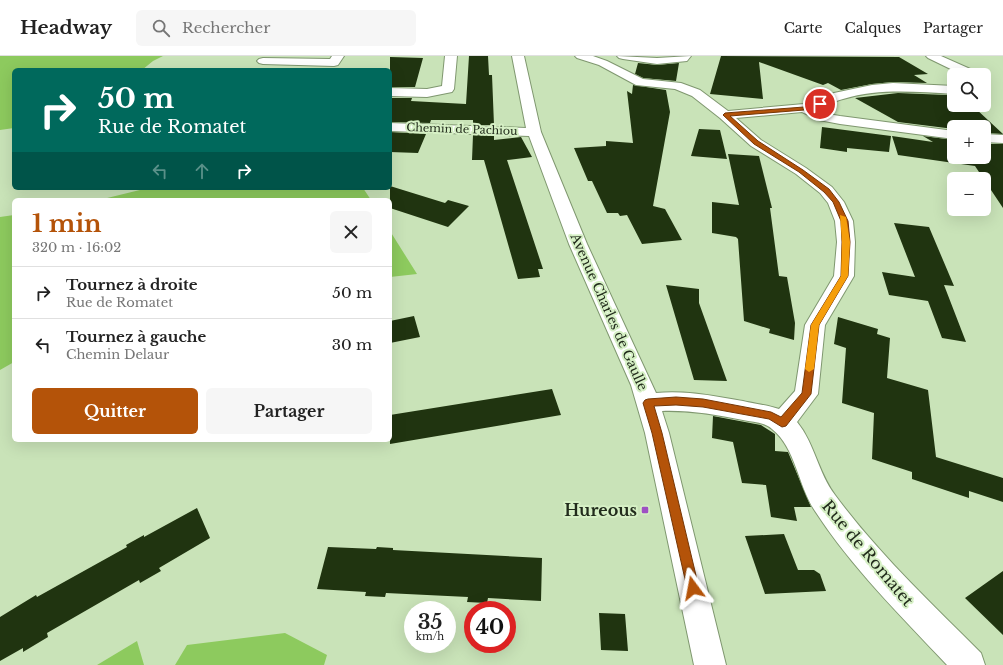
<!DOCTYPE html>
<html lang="fr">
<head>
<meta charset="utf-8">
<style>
	:root { --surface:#fff; --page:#f6f6f6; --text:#222; --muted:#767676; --line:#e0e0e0; --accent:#b45309 }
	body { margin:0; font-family:"Libre Baskerville",serif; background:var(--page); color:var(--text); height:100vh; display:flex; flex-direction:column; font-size:15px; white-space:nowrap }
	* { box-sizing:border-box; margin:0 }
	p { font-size:13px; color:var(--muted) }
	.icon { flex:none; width:22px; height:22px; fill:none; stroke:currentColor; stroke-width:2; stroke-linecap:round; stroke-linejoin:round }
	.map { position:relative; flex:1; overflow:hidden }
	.details { position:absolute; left:12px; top:142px; width:380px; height:244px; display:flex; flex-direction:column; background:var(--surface); border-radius:6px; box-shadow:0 4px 16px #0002 }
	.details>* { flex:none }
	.guide { position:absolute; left:12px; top:12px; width:380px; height:122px; border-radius:6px; box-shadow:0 4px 16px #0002; background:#00695c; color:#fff; overflow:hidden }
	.controls { position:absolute; left:947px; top:12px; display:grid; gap:8px }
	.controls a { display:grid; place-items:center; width:44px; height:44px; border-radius:6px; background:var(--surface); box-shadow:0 4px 16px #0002; font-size:20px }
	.speed { position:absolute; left:404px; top:545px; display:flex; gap:8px; font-size:20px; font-weight:700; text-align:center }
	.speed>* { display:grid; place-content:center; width:52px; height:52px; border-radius:50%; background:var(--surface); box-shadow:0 4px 16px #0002; line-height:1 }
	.speed small { font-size:10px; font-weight:400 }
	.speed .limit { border:6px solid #d22; background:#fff; color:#111 }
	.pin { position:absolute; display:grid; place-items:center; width:34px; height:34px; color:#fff; margin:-17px; border:2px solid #fff; border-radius:50%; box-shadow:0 1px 4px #0007 }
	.me { position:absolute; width:44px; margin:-22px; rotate:347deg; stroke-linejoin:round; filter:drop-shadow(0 0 3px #0008) }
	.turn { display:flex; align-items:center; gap:14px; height:84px; padding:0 20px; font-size:18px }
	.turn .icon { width:52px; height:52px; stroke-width:2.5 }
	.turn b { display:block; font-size:28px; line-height:34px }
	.lanes { display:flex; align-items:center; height:38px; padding:0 20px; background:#0003; justify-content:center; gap:20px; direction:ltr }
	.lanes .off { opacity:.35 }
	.round { display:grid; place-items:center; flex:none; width:42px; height:42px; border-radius:6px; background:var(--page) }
	.overview { display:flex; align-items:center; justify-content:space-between; height:68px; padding:0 20px }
	h1 { font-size:24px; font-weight:800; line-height:30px; color:var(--accent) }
	.primary-button { display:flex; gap:8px; margin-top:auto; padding:8px 20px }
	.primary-button a { flex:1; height:46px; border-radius:6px; background:var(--accent); color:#fff; font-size:16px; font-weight:800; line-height:46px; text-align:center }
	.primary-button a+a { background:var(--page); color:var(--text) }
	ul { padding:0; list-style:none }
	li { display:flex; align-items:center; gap:12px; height:52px; padding:0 20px; border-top:1px solid var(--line) }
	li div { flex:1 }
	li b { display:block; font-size:15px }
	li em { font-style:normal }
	header { display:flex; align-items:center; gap:24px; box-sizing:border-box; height:56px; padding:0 20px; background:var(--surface); border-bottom:1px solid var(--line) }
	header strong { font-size:19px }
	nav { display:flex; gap:22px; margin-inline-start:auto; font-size:14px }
	.search { width:280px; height:36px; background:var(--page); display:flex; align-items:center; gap:10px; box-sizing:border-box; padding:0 14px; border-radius:6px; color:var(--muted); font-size:15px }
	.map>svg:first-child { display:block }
	.green { fill:#8dca5e }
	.building { fill:#203410 }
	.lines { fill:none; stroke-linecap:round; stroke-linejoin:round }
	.minor-casing { stroke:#7f976f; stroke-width:2 }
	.minor { fill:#fff; fill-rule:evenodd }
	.route { fill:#b45309; stroke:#753606 }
	.slow { fill:#f59e0b }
	.poi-dot { fill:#9e51c3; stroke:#d6f0c5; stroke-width:1.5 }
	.labels { text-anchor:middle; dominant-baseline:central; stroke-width:4; stroke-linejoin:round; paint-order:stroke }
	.far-street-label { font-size:11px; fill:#222c1c; stroke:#d6f0c5 }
	.street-label { font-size:13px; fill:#222c1c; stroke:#d6f0c5 }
	.near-poi-label { font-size:16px; font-weight:bold; fill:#222c1c; stroke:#d6f0c5; text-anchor:end }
	.near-street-label { font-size:16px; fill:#222c1c; stroke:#d6f0c5 }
</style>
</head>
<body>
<header>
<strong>Headway</strong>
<div class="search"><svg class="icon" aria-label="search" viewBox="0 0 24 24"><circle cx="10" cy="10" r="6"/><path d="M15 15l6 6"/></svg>Rechercher</div>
<nav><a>Carte</a><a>Calques</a><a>Partager</a></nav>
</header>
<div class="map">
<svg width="1003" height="609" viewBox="0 0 1003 609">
	<rect width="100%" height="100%" fill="#c9e3b8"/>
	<path class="green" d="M0,0H163L153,5L142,14H14V72L0,74Z
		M148,132H363L371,144H99Z
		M14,159V306L0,314V161Z
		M390,175L417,218L390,221Z
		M285,577L327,599L324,609H175L187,589Z
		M137,585L144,609H97Z"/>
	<path class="building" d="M469,0H488L489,19H492L494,69H473V64H431L430,67L390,66V42H412L411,45L466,48Z
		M721,0L899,1L928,18L914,19L927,27L893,26L872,28L841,34L828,27L823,29L759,6L763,43L710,38Z
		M390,1L423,2L415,31H390Z
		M638,7L657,9L679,7L676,25L643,22L635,18Z
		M633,29L666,34L670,56L653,150L665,153L682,184L642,188L627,159L620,160L618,157H607L592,125H588L574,92L606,90V85L633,87L627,35L632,38Z
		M898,37L947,39L954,44V49H963L968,52H975L1003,78L984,77V71H954V73L898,66L855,42Z
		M822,71L891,80L889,96L847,92V96L820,92Z
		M699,73L720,74L727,103L691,100Z
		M390,76L426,78L418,97L390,96Z
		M473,79L494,80V84L521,81L532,101L507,104L543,213H538L540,221L518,223L484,104H472Z
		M892,80L933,86L923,80L954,84V101H984V88H1003V152L975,110L898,99Z
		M728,98L759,100L772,152H770L779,220L787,221L795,267L794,284L769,277L770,273L744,265L738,183L736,181L712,177V146L739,149Z
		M390,130L445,147L448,144L469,150L448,171L390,152Z
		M894,167L929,171L954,230L944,229L966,286L942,282L928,245L889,239L882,216L915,221Z
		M666,229L699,233V247L727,325L694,324Z
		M414,260L420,281L390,287V265Z
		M838,261L878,273L877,278L890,282L887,322L928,334L936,401L1003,422V446L969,435V442L912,423V416L872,403L874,357L842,347L846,292L834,288Z
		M552,333L561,359L390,388V359Z
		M713,360L761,369L775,378V395L788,396L811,451H794L797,465L771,461L766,429L742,427L733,386L712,382Z
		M197,452L210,482L159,512L161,515L140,527L139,524L47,577L48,581L23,596V592L0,605V561L36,539L37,541L127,491L126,489L144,479V481Z
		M784,478L798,514H814L820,518L826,535L765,538L745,480Z
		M328,491L376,493L377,491L393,492V494L542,502L541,545L488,542L487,547L467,546L468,541L386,537L385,541L365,540L366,536L317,533Z
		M1003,515V579L965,542Z
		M599,557L625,558L628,595L601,594Z"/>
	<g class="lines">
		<g class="minor-casing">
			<path id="minor" d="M332,0H344L338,9L334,10L263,8L259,7L257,5L259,3L263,2L330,3Z
				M445,0H457L454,33L452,36L427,41L390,40V32L427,33L442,30Z
				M512,0H524L541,76L587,188L656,337C685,334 714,340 743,345C755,348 767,349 779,353L795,335L805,269L834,220L837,186L835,165L828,147L820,137L796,118L751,90L720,62L692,40L675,33L636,29L599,9L577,2L575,0H593L607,5L643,23L681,27L700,34L728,55L804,48L815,45L834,37L872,29L893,27L954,30V38C916,36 880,32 843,43C834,45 826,50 817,53L828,58L840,60L954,75V83L840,68L819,64L802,56L736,62L761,84L806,112L832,131L844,146L853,165L855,186L854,220L825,269L818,338L797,366C815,388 818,417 835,439C877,496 930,546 981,597L985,609H947C901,560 852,512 815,455C798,430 796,392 772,373C764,366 753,366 743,364C716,359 690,354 662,355L669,377L726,609H694L645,377L631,329L569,188L529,80L390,75V67L526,72Z
				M617,0L657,2L691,0L687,5L657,8L623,3L619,2Z
				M926,0H941L977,16L979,19H963L928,2Z
				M984,78L1003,79V87L984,86Z"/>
		</g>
		<use href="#minor" class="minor"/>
	</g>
	<path class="route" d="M820,46L822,47V49L804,54L730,60L758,85L803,114L829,133L839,146L848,165L850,186L848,220L819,269L811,338L786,370L782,371L769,363L703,351L676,349L654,350L662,377L699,532L697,536L693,538L688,536L687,532L652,377L643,347L645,344L648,343L676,341L703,343L771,356L781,361L802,337L811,269L841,220L842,186L841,165L833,146L824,136L799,116L754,88L723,59L725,57L804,51Z"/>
	<path class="slow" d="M840,159L846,161L850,186L848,220L819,269L814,313L809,316L805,313L811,269L841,220L842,186Z"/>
	<rect class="poi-dot" x="641" y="450" width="8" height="8" rx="2"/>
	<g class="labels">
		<g class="far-street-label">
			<text transform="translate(462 73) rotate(2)">Chemin de Pachiou</text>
		</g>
		<g class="street-label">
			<text transform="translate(609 256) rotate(66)">Avenue Charles de Gaulle</text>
		</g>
		<g class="near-poi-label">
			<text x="637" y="454">Hureous</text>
		</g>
		<g class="near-street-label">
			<text transform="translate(868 497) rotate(50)">Rue de Romatet</text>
		</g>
	</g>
</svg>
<div class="controls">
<a><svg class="icon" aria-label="search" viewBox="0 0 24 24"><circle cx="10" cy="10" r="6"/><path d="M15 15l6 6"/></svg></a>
<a>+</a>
<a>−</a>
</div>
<div class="speed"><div>35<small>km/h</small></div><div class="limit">40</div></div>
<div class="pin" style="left:820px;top:48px;background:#d93025"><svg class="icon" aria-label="arrive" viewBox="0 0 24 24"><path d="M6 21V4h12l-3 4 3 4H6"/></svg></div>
<svg class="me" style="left:693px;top:532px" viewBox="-20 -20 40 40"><path d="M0-17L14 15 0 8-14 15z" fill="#b45309" stroke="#fff" stroke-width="4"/></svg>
<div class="guide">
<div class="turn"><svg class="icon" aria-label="right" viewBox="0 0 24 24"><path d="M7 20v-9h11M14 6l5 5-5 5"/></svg><div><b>50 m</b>Rue de Romatet</div></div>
<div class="lanes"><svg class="icon off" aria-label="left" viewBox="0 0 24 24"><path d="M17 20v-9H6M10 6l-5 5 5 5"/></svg><svg class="icon off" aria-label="ahead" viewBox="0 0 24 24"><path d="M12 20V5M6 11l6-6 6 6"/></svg><svg class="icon" aria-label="right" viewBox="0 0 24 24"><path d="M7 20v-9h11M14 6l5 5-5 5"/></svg></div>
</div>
<section class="details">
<div class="overview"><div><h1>1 min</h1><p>320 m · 16:02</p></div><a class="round"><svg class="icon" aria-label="close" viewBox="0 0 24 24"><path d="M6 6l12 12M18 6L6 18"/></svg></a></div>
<ul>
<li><svg class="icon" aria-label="right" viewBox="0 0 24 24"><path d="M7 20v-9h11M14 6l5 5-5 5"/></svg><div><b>Tournez à droite</b><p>Rue de Romatet</p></div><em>50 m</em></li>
<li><svg class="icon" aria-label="left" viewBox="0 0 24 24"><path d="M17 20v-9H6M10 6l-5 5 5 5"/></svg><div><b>Tournez à gauche</b><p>Chemin Delaur</p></div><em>30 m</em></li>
</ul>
<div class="primary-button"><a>Quitter</a><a>Partager</a></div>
</section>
</div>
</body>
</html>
